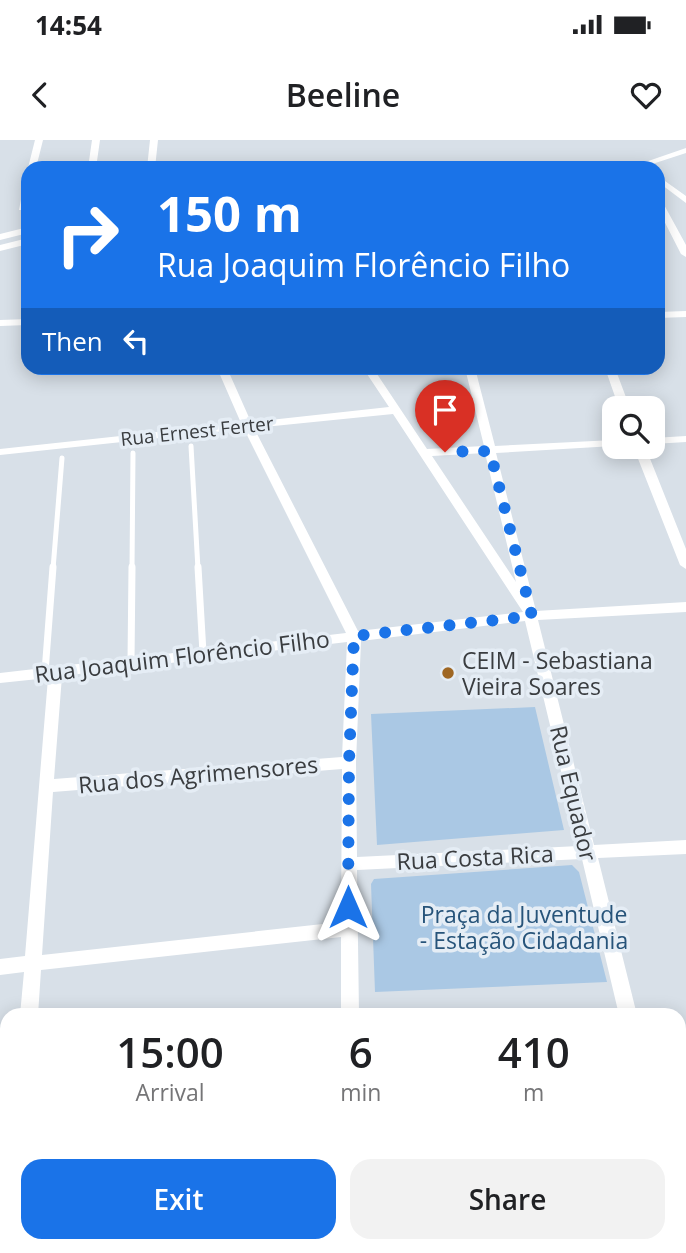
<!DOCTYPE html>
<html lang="en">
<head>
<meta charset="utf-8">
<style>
	:root { --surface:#fff; --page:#f2f2f2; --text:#202124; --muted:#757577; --accent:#1a73e8 }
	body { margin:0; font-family:"Open Sans",sans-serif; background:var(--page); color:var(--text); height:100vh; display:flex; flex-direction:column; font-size:26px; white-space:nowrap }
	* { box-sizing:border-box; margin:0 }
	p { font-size:23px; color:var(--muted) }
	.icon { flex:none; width:38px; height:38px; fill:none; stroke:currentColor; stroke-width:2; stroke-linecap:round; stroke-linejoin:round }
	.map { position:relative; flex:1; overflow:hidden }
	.panel { position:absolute; left:0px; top:868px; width:686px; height:245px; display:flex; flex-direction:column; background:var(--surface); border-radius:21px 21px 0 0; box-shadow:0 4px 18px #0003 }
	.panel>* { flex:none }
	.banner { position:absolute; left:21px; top:21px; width:644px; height:214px; border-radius:21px; box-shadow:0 4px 18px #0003; background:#1a73e8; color:#fff; overflow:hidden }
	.tools { position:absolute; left:602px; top:256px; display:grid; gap:14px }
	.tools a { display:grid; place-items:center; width:63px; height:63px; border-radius:14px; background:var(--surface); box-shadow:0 4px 18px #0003; font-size:35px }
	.pin { position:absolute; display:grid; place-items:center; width:60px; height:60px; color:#fff; margin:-72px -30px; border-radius:50% 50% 50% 0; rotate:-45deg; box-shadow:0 0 7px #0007 }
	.pin .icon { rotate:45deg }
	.me { position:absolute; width:77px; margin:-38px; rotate:0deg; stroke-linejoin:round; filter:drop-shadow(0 0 5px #0008) }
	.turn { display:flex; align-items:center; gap:24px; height:147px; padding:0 21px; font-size:32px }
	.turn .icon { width:91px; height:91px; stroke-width:2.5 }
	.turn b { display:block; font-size:49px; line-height:60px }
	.then { display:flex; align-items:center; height:66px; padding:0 21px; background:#0003; gap:14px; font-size:26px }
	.eta { display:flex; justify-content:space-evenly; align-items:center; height:119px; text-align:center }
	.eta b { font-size:42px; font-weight:600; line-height:49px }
	.primary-button { display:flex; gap:14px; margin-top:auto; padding:14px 21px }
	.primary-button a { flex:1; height:80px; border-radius:21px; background:var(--accent); color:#fff; font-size:28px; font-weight:600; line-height:80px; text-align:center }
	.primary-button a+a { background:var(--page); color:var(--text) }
	.status { display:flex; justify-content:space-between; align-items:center; height:49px; padding:0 35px; background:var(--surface); direction:ltr }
	.status svg { height:19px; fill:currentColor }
	header { display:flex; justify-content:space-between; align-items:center; height:91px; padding:0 21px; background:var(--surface); font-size:32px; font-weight:600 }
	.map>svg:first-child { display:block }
	.green { fill:#aac8e4 }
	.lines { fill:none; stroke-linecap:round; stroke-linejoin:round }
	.lane-far1 { stroke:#fff; stroke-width:5 }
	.lane { stroke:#fff; stroke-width:7 }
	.street { fill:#fff; fill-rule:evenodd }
	.secondary { fill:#fff; fill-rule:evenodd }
	.route { stroke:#1a73e8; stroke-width:12; stroke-dasharray:0 21.6 }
	.poi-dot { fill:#9f6723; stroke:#e5edf5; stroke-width:2.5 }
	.labels { text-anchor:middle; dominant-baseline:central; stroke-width:7; stroke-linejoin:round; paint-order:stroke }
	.far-street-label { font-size:19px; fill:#3a3d40; stroke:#e5edf5 }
	.street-label { font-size:23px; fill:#3a3d40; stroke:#e5edf5 }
	.poi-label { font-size:23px; fill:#3a3d40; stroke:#e5edf5; text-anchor:start }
	.park-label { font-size:23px; fill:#27547a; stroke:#e5edf5 }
</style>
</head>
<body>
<div class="status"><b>14:54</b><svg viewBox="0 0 49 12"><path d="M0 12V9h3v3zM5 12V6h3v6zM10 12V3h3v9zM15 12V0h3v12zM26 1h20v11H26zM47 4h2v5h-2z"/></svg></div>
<header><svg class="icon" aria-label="back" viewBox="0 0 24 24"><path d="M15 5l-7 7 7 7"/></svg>Beeline<svg class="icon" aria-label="heart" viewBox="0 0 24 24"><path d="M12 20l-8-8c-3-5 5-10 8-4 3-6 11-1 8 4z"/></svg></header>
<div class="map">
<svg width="686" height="1113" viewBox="0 0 686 1113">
	<rect width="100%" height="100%" fill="#d8e0e8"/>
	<path class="green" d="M535,567L564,690L377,705L371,574Z
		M572,725L579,732L607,842L375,852L371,744L374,739Z"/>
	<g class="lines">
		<path class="lane-far1" d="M191,306L198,429
			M53,429L62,318
			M132,429L133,313"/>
		<path class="lane" d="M198,427L203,513
			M131,521L132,427
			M45,532L53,427"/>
		<path class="street" d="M35,0H43L36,28H28Z
			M92,0H100L96,28H88Z
			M150,0H158L155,28H147Z
			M686,8V13L640,28H628Z
			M658,36L686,56V63L658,42Z
			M28,41V70H19L24,44Z
			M658,58L662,61L686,105V117L681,114L658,69Z
			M28,87V93L0,100V94Z
			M28,98V104L0,111V105Z
			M686,171V177L658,178V172Z
			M28,179V185L0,186V180Z
			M217,228H227L251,282L389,267L363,228H373L427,309L484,306L465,228H475L495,306L614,300V306L496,313L536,471L686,462V472L538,480L594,705L686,700V714L598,718L637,875H619L582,719L357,730L359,875H341V797L41,830L38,875H20L24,832L0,835V819L25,816L48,538L0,543V533L346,493L244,289L0,315V309L241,283ZM393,274L523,472L358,491L254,288ZM485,313L516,442L432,316ZM525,481L579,706L357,717L356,622L361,501ZM347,502L342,617L54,639L62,536ZM342,629L341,782L42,815L53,652Z
			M605,228H615L630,268H619Z
			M686,296V302L653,304V298Z
			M633,306H645L686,409V429L680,425Z
			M679,1074L686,1077V1113H676L674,1106H679Z
			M7,1098V1106H22L21,1113H1Z
			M344,1106H364V1113H344Z"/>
		<path class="secondary" d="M686,1038V1064L679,1065V1039Z
			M235,1106H295L292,1113H232Z"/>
	</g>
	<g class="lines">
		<path class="route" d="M348,767L349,622L354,496L532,476L490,311L445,312"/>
	</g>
	<circle class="poi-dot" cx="448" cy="533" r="7"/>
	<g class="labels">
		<g class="far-street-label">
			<text transform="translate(197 291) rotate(-6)">Rua Ernest Ferter</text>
		</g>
		<g class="street-label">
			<text transform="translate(182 516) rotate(-7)">Rua Joaquim Florêncio Filho</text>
			<text transform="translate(198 634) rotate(-5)">Rua dos Agrimensores</text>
			<text transform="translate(574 653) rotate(77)">Rua Equador</text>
			<text transform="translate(475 717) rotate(-3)">Rua Costa Rica</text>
		</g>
		<g class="poi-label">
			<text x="462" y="520">CEIM - Sebastiana<tspan x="462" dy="26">Vieira Soares</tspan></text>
		</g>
		<g class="park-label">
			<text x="524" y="774">Praça da Juventude<tspan x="524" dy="26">- Estação Cidadania</tspan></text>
		</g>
	</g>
</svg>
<div class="tools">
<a><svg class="icon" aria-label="search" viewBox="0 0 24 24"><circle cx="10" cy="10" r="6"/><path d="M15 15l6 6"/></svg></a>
</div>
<div class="pin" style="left:445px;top:312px;background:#d93025"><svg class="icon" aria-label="arrive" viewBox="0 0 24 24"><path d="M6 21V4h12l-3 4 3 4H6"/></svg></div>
<svg class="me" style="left:348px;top:767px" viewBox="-20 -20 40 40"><path d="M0-17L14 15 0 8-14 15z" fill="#1a73e8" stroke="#fff" stroke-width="4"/></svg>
<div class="banner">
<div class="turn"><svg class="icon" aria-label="right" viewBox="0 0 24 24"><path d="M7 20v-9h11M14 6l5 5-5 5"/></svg><div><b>150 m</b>Rua Joaquim Florêncio Filho</div></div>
<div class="then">Then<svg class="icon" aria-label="left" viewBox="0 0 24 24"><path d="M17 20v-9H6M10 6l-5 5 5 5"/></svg></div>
</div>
<section class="panel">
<div class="eta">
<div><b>15:00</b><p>Arrival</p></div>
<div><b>6</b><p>min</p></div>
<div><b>410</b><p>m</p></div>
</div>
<div class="primary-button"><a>Exit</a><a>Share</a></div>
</section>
</div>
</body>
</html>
